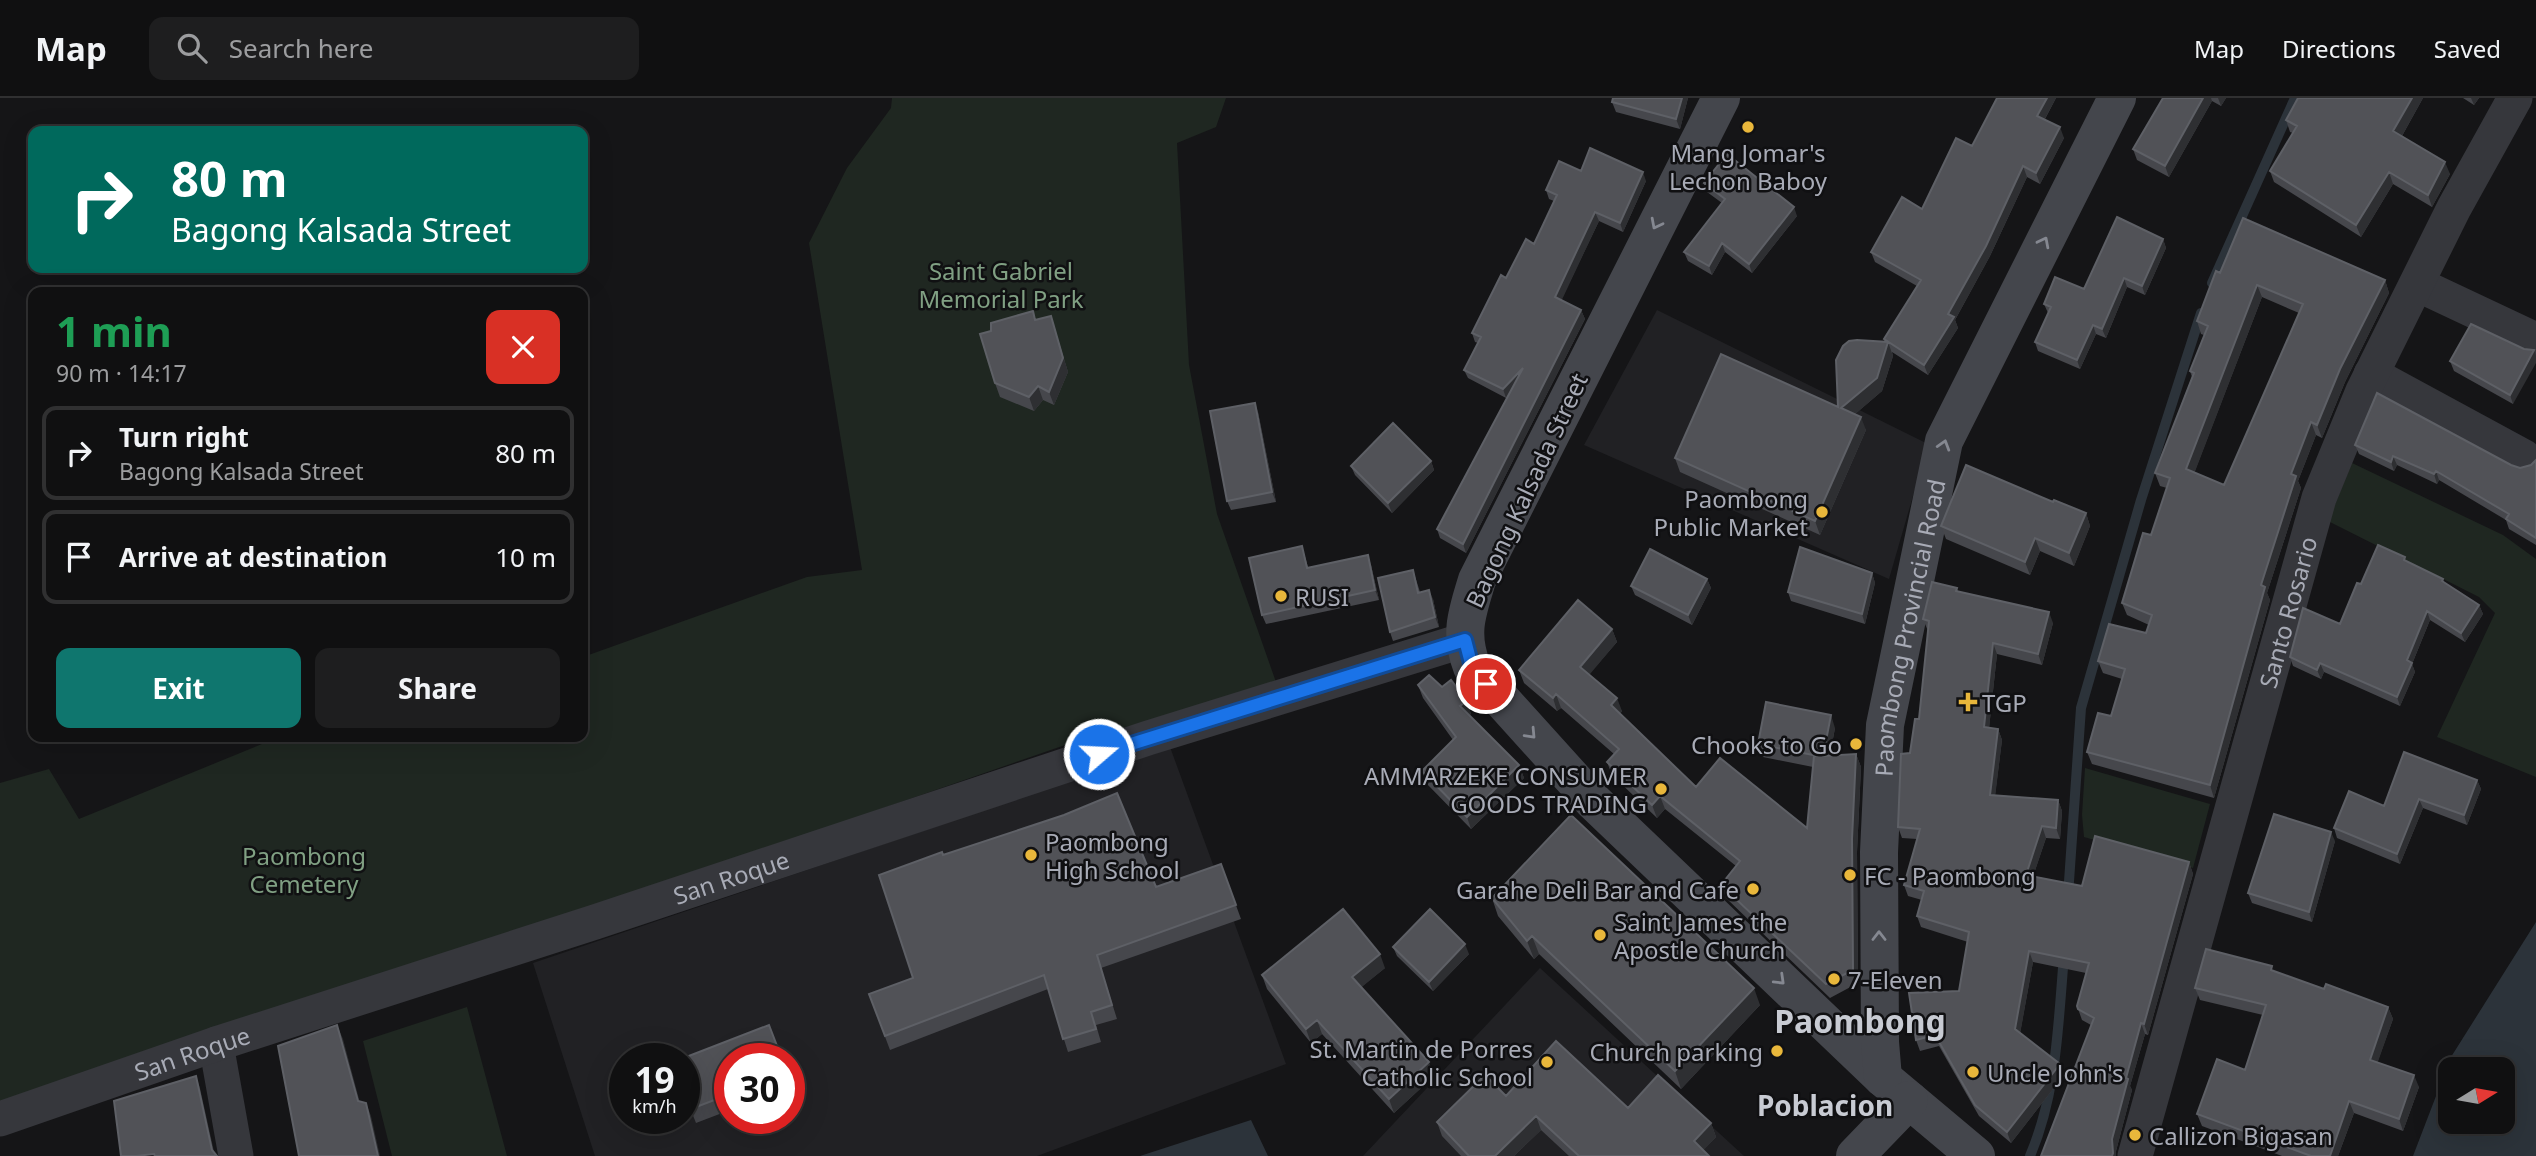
<!DOCTYPE html>
<html lang="en">
<head>
<meta charset="utf-8">
<style>
	:root { --surface:#101011; --page:#1e1e1f; --text:#f1f3f6; --muted:#9c9d9f; --line:#303031; --accent:#0f766e }
	body { margin:0; font-family:"Noto Sans",sans-serif; background:var(--page); color:var(--text); height:100vh; display:flex; flex-direction:column; font-size:26px; white-space:nowrap }
	* { box-sizing:border-box; margin:0 }
	p { font-size:23px; color:var(--muted) }
	.icon { flex:none; width:38px; height:38px; fill:none; stroke:currentColor; stroke-width:2; stroke-linecap:round; stroke-linejoin:round }
	.map { position:relative; flex:1; overflow:hidden }
	.details { position:absolute; left:28px; top:189px; width:560px; height:455px; display:flex; flex-direction:column; background:var(--surface); border-radius:14px; box-shadow:0 7px 28px #0002,0 0 0 2px var(--line) }
	.details>* { flex:none }
	.hud { position:absolute; left:28px; top:28px; width:560px; height:147px; border-radius:14px; box-shadow:0 7px 28px #0002,0 0 0 2px var(--line); background:#00695c; color:#fff; overflow:hidden }
	.needle { width:46px; rotate:79deg }
	.controls { position:absolute; left:2438px; top:959px; display:grid; gap:14px }
	.controls a { display:grid; place-items:center; width:77px; height:77px; border-radius:14px; background:var(--surface); box-shadow:0 7px 28px #0002,0 0 0 2px var(--line); font-size:35px }
	.speed { position:absolute; left:609px; top:945px; display:flex; gap:14px; font-size:35px; font-weight:700; text-align:center }
	.speed>* { display:grid; place-content:center; width:91px; height:91px; border-radius:50%; background:var(--surface); box-shadow:0 7px 28px #0002,0 0 0 2px var(--line); line-height:1 }
	.speed small { font-size:18px; font-weight:400 }
	.speed .limit { border:10px solid #d22; background:#fff; color:#111 }
	.pin { position:absolute; display:grid; place-items:center; width:60px; height:60px; color:#fff; margin:-30px; border:4px solid #fff; border-radius:50%; box-shadow:0 2px 7px #0007 }
	.me { position:absolute; width:77px; margin:-38px; rotate:71deg; stroke-linejoin:round; filter:drop-shadow(0 0 5px #0008) }
	.turn { display:flex; align-items:center; gap:24px; height:147px; padding:0 28px; font-size:32px }
	.turn .icon { width:91px; height:91px; stroke-width:2.5 }
	.turn b { display:block; font-size:49px; line-height:60px }
	.round { display:grid; place-items:center; flex:none; width:74px; height:74px; border-radius:14px; background:var(--page) }
	.headline { display:flex; align-items:center; justify-content:space-between; height:119px; padding:0 28px }
	h1 { font-size:42px; font-weight:700; line-height:52px; color:#1e9e55 }
	.primary-button { display:flex; gap:14px; margin-top:auto; padding:14px 28px }
	.primary-button a { flex:1; height:80px; border-radius:14px; background:var(--accent); color:#fff; font-size:28px; font-weight:700; line-height:80px; text-align:center }
	.primary-button a+a { background:var(--page); color:var(--text) }
	ul { padding:0; list-style:none }
	li { display:flex; align-items:center; gap:21px; height:94px; margin:0 14px 10px; padding:0 14px; border:4px solid var(--line); border-radius:14px }
	li div { flex:1 }
	li b { display:block; font-size:26px }
	li em { font-style:normal }
	header { display:flex; align-items:center; gap:42px; box-sizing:border-box; height:98px; padding:0 35px; background:var(--surface); border-bottom:2px solid var(--line) }
	header strong { font-size:33px }
	nav { display:flex; gap:38px; margin-inline-start:auto; font-size:24px }
	.search { width:490px; height:63px; background:var(--page); display:flex; align-items:center; gap:18px; box-sizing:border-box; padding:0 24px; border-radius:14px; color:var(--muted); font-size:26px }
	.map>svg:first-child { display:block }
	.built { fill:#212124; fill-rule:evenodd }
	.green { fill:#1f2721 }
	.water { fill:#2c333a; fill-rule:evenodd }
	.lines { fill:none; stroke-linecap:round; stroke-linejoin:round }
	.stream { stroke:#2c333a; stroke-width:10 }
	.street { stroke:#36373c; stroke-width:35 }
	.secondary { stroke:#44464c; stroke-width:38 }
	.wall { fill:#46474c; fill-rule:evenodd }
	.shaded-wall { fill:#2e2f32 }
	.building { fill:#515257; stroke:#5e6066; stroke-width:2; fill-rule:evenodd }
	.oneway { stroke:#858891 }
	.route-casing { stroke:#114b97; stroke-width:18 }
	.route { stroke:#1a73e8; stroke-width:12 }
	.poi-dot { fill:#e9b73b; stroke:#101012; stroke-width:2.5 }
	.labels { text-anchor:middle; dominant-baseline:central; stroke-width:5; stroke-linejoin:round; paint-order:stroke }
	.poi-label { font-size:24px; fill:#a8abb6; stroke:#101012; text-anchor:start }
	.park-label { font-size:24px; fill:#80a083; stroke:#101012 }
	.street-label { font-size:24px; fill:#a8abb6; stroke:#101012 }
	.quarter-label { font-size:28px; font-weight:bold; fill:#c8cbd3; stroke:#101012 }
	.district-label { font-size:32px; font-weight:bold; fill:#c8cbd3; stroke:#101012 }
</style>
</head>
<body>
<header>
<strong>Map</strong>
<div class="search"><svg class="icon" aria-label="search" viewBox="0 0 24 24"><circle cx="10" cy="10" r="6"/><path d="M15 15l6 6"/></svg>Search here</div>
<nav><a>Map</a><a>Directions</a><a>Saved</a></nav>
</header>
<div class="map">
<svg width="2536" height="1058" viewBox="0 0 2536 1058">
	<rect width="100%" height="100%" fill="#151517"/>
	<path class="built" d="M1657,212L1928,346L1889,481L1584,347Z
		M1170,649L1286,966L1037,1058H595L533,865ZM625,961H684V1020H625ZM730,961H789V1020H730Z
		M1540,870L1744,1058H1363Z"/>
	<path class="green" d="M892,0H1226L1216,29L1177,45L1189,267L1217,416L1277,587L1068,646L472,853L0,1012V685L49,671L79,721L279,639H583V559L807,479L862,472L809,145L847,70L891,10Z
		M2352,365L2503,437L2536,461V679L2437,639L2495,515L2479,499L2328,423Z
		M2085,670L2210,706L2193,770L2084,739L2082,717Z
		M467,909L507,1058H392L363,943Z"/>
	<path class="water" d="M2536,824V1058H2413L2451,959ZM2450,971H2502V1024H2450Z
		M1251,1022L1268,1058H1140Z"/>
	<g class="lines">
		<path class="stream" d="M2212,185L2295,0
			M2068,798L2081,610L2141,402L2201,215
			M2030,1058C2057,995 2058,926 2064,858"/>
		<g class="street">
			<path d="M2417,186L2536,242"/>
			<path d="M2371,276L2524,359"/>
			<path d="M216,946L236,1058"/>
			<path id="s1" d="M0,1021L216,946L595,824L1148,640L1465,542"/>
			<path id="s2" d="M2135,1058L2319,400L2363,293L2454,110L2515,0"/>
		</g>
		<g class="secondary">
			<path d="M1721,0L1477,482C1467,515 1459,535 1472,569L1593,703L1883,980L1976,1058"/>
			<path id="s3" d="M1883,980L1880,944L1879,754L1885,627L1944,343L2117,0"/>
			<path d="M1855,1058L1909,1002"/>
		</g>
	</g>
	<path class="wall" d="M1688,0L1680,31L1616,14L1612,4Z
		M1997,0H2056L2045,21L2064,40L2040,86L2027,79L1990,158L1955,222L1958,230L1928,277L1892,254L1893,258L1882,293L1855,316L1866,332L1820,437L1680,374L1675,360L1838,309L1885,244L1884,241L1917,188L1875,164L1871,154L1922,111L1972,48Z
		M2163,0H2226L2221,8L2212,3L2169,79L2137,62L2133,51Z
		M2423,0L2402,38L2450,76L2432,109L2393,86L2361,139L2274,84L2270,73L2293,35L2290,34L2286,22Z
		M2463,0H2479L2474,7Z
		M1581,73L1646,83L1623,134L1599,123L1561,202L1581,212L1585,221L1466,455L1440,440L1437,431L1509,297L1506,300L1468,280L1464,272L1478,245L1475,244L1472,235L1506,180L1534,146L1554,103L1549,101L1546,92Z
		M1704,85L1797,118L1752,175L1725,154L1712,177L1688,163L1684,154L1722,105L1707,94Z
		M2163,141L2166,150L2145,197L2127,189L2106,240L2096,236L2080,271L2038,253L2035,244L2048,215L2044,206L2084,191Z
		M2220,175L2385,182L2389,195L2345,284L2322,340L2316,337L2298,383L2301,390L2267,495L2270,502L2214,700L2092,666L2087,654L2111,618L2122,581L2103,575L2098,563L2146,535L2149,527L2127,517L2122,505L2151,437L2167,390L2160,388L2155,375L2192,279L2190,273L2204,237L2201,236L2197,223ZM2262,199L2299,215L2224,387L2194,375Z
		M1051,218L1068,274L1054,307L1043,302L1034,313L1000,299L995,285L1036,222Z
		M2524,251L2513,306L2454,273L2450,263Z
		M1258,314L1276,404L1231,412L1227,403Z
		M2355,347L2511,367L2520,370L2531,367L2536,362V447L2509,431L2506,422L2439,382L2437,386L2397,367L2394,373L2359,356Z
		M1431,363L1434,372L1392,415L1355,377L1351,368Z
		M2053,404L2086,415L2090,428L2074,468L2040,453L2030,477L1946,441L1941,428Z
		M1302,448L1308,469L1371,467L1379,502L1266,526L1262,517Z
		M2407,464L2443,481L2444,484L2479,507L2483,516L2465,544L2430,522L2412,566L2415,574L2400,608L2324,574L2321,581L2293,568L2290,559L2340,526L2361,486Z
		M1413,472L1420,494L1433,501L1439,529L1393,543L1390,534Z
		M1872,475L1875,485L1865,526L1791,503L1788,494Z
		M1707,481L1711,490L1692,527L1635,497L1631,488Z
		M1957,490L1958,494L2053,525L2042,567L1997,556L1989,630L1998,631L2002,642L1995,697L2058,702L2062,713L2060,741L2046,740L2033,778L2082,788L2189,764L2193,776L2148,937L2145,936L2130,988L2132,992L2116,1053V1058H2041L2091,927L2082,922L2077,908L2086,875L2033,864L2020,935L2060,966L2064,977L2011,1045L1979,1018L1939,948L1920,953L1916,942L1959,893L1968,844L1921,829L1917,818L1922,802L1908,798L1904,787L1917,741L1902,740L1898,729L1910,655L1919,621L1928,533L1923,521Z
		M1612,531L1617,544L1589,576L1622,613L1620,616L1696,689L1807,730L1813,669L1763,659L1758,646L1835,630L1830,657L1856,656L1861,669L1857,754L1858,885L1830,900L1726,800L1721,787L1736,768L1665,711L1657,720L1612,677L1607,664L1614,656L1561,610L1557,613L1524,585L1519,572Z
		M1418,587L1442,589L1467,603L1471,616L1469,617L1519,667L1524,680L1471,731L1427,686L1422,673L1453,642L1423,600Z
		M2477,682L2481,691L2467,727L2423,710L2400,766L2337,740L2334,730L2384,708Z
		M2335,743L2312,824L2252,805L2248,795Z
		M943,757L1156,789L1221,766L1241,821L1101,870L1117,921L1096,927L1101,944L1068,954L1048,891L890,952L869,896L913,880Z
		M1492,800L1760,907L1681,991L1539,856L1534,861L1498,818Z
		M1393,849L1469,856L1433,893L1397,858Z
		M1385,870L1361,889L1434,978L1394,1015L1322,936L1311,945L1267,891L1262,877Z
		M2274,873L2324,891L2388,909L2393,921L2377,965L2419,989L2403,1033L2354,1015L2338,1058H2282L2202,1028L2197,1016L2245,972L2263,917L2200,902L2195,890Z
		M730,961V1012L696,1025L684,995Z
		M1506,998L1628,1010L1711,1025L1716,1039L1703,1052L1709,1058H1569L1541,1032L1514,1058H1461L1442,1038L1437,1024Z"/>
	<path class="shaded-wall" d="M1682,0H1688L1680,31L1676,21Z
		M2047,0H2056L2041,28L2037,18Z
		M2203,0H2211L2212,3L2169,79L2165,68Z
		M2218,0H2226L2221,8Z
		M2412,0H2423L2398,45L2393,33Z
		M2471,0H2479L2474,7Z
		M2060,29L2064,40L2040,86L2036,75Z
		M2445,64L2450,76L2432,109L2428,97Z
		M2023,68L2027,79L1990,158L1955,222L1958,230L1928,277L1924,267L1948,216Z
		M1643,74L1646,83L1623,134L1620,125Z
		M2389,74L2393,86L2361,139L2356,127Z
		M1794,109L1797,118L1752,175L1749,166Z
		M1595,114L1599,123L1559,208L1555,199Z
		M2163,141L2166,150L2145,197L2142,188Z
		M1722,145L1725,154L1712,177L1709,168Z
		M2124,180L2127,189L2106,240L2102,231Z
		M2385,182L2389,195L2345,284L2322,340L2317,327L2340,271Z
		M2257,187L2262,199L2191,384L2186,371Z
		M1581,212L1585,221L1466,455L1463,446Z
		M1051,218L1068,274L1054,307L1049,294Z
		M2093,227L2096,236L2080,271L2077,262Z
		M1888,244L1893,258L1882,293L1846,324L1841,310Z
		M2534,252L2536,258V265L2513,306L2510,297Z
		M1523,270L1527,279L1506,300L1503,291Z
		M1038,288L1043,302L1034,313L1029,299Z
		M1255,305L1258,314L1276,404L1272,394Z
		M1861,319L1866,332L1820,437L1815,423Z
		M2311,324L2316,337L2298,383L2301,390L2267,495L2270,502L2214,700L2210,687L2261,487L2291,376Z
		M2393,358L2397,367L2394,373L2391,364Z
		M1431,363L1434,372L1392,415L1388,405Z
		M2436,373L2439,382L2437,386L2434,376Z
		M2086,415L2090,428L2074,468L2069,455Z
		M2035,440L2040,453L2030,477L2025,464Z
		M1368,457L1371,467L1379,502L1375,492Z
		M1872,475L1875,485L1865,526L1862,516Z
		M1707,481L1711,490L1692,527L1688,517Z
		M1429,492L1433,501L1439,529L1435,519Z
		M2479,507L2483,516L2465,544L2461,535Z
		M2427,513L2430,522L2412,566L2415,574L2400,608L2397,599L2407,562Z
		M2049,514L2053,525L2042,567L2038,556Z
		M1612,531L1617,544L1585,582L1580,569Z
		M1993,545L1997,556L1988,640L1984,629Z
		M2320,565L2324,574L2321,581L2317,572Z
		M1556,596L1561,610L1557,613L1553,600Z
		M1617,600L1622,613L1616,621L1611,607Z
		M1467,603L1471,616L1465,621L1460,608Z
		M1831,617L1835,630L1827,671L1823,658Z
		M1998,631L2002,642L1994,708L1990,697Z
		M1856,656L1861,669L1857,754L1858,885L1853,872L1852,741Z
		M1519,667L1524,680L1471,731L1467,719Z
		M2477,682L2481,691L2467,727L2464,717Z
		M1660,698L1665,711L1657,720L1652,707Z
		M2419,701L2423,710L2400,766L2397,756Z
		M2058,702L2062,713L2060,741L2056,730Z
		M2042,728L2046,740L2030,788L2026,777Z
		M2331,734L2335,743L2312,824L2309,814Z
		M2189,764L2193,776L2148,937L2144,926Z
		M1532,838L1539,856L1534,861L1527,843Z
		M1465,846L1469,856L1433,893L1429,884Z
		M2029,853L2033,864L2019,942L2015,931Z
		M1380,856L1385,870L1357,893L1352,879Z
		M1754,890L1760,907L1681,991L1675,973Z
		M2388,909L2393,921L2374,975L2370,962Z
		M1317,922L1322,936L1311,945L1306,931Z
		M2141,925L2145,936L2130,988L2132,992L2116,1053V1058H2112V1041L2126,980Z
		M337,927L343,941L363,1016L358,1003Z
		M1429,964L1434,978L1394,1015L1389,1001Z
		M2060,966L2064,977L2011,1045L2007,1034Z
		M2414,977L2419,989L2403,1033L2399,1021Z
		M196,978L200,990L215,1058L212,1052Z
		M2349,1003L2354,1015L2338,1058H2330Z
		M366,1005L371,1018L380,1058H378Z
		M1536,1018L1541,1032L1514,1058H1495Z
		M1711,1025L1716,1039L1699,1057L1694,1043Z"/>
	<path class="building" d="M1613,0H1682L1676,21L1612,4Z
		M1997,0H2047L2037,18L2060,29L2036,75L2023,68L1986,148L1948,216L1954,219L1924,267L1884,241L1921,182L1871,154L1902,99L1922,111L1956,40L1972,48Z
		M2163,0H2203L2165,68L2133,51Z
		M2298,0H2412L2393,33L2445,64L2428,97L2389,74L2356,127L2270,73L2297,28L2286,22Z
		M1590,50L1643,74L1620,125L1595,114L1555,199L1581,212L1463,446L1437,431L1523,270L1503,291L1464,272L1481,239L1472,235L1501,177L1506,180L1526,141L1534,146L1557,97L1546,92L1559,63L1581,73Z
		M1727,56L1794,109L1749,166L1722,145L1709,168L1684,154L1725,101L1704,85Z
		M2117,119L2163,141L2142,188L2124,180L2102,231L2093,227L2077,262L2035,244L2051,209L2044,206L2055,179L2084,191Z
		M2243,120L2385,182L2340,271L2317,327L2311,324L2291,376L2296,378L2261,487L2265,489L2210,687L2087,654L2098,615L2111,618L2125,571L2098,563L2109,526L2146,535L2152,517L2122,505L2143,435L2151,437L2170,380L2155,375L2194,275L2190,273L2208,228L2197,223L2216,173L2220,175ZM2257,187L2303,206L2224,387L2186,371Z
		M1033,213L1035,222L1051,218L1063,260L1049,294L1038,288L1029,299L995,285L980,236L991,233V225Z
		M2471,226L2524,251L2534,252L2510,297L2450,263Z
		M1857,242L1888,244L1877,280L1841,310L1861,319L1815,423L1675,360L1721,256L1838,309L1836,262L1843,248L1849,243Z
		M2377,295L2511,367L2520,370L2531,367L2536,362V440L2506,421L2509,416L2436,373L2434,376L2393,358L2391,364L2355,347Z
		M1255,305L1272,394L1227,403L1210,313Z
		M1393,325L1431,363L1388,405L1351,368Z
		M1966,367L2053,404L2054,402L2086,415L2069,455L2035,440L2025,464L1941,428Z
		M2378,447L2405,459L2404,462L2443,481L2442,483L2479,507L2461,535L2427,513L2407,562L2412,565L2397,599L2320,565L2317,572L2290,559L2303,510L2340,526L2357,485L2361,486Z
		M1302,448L1307,470L1368,457L1375,492L1262,517L1249,460Z
		M1800,449L1872,475L1862,516L1788,494Z
		M1650,451L1707,481L1688,517L1631,488Z
		M1413,472L1418,495L1429,492L1435,519L1390,534L1378,480Z
		M1932,484L1957,490L1956,493L2049,514L2038,556L1993,545L1984,629L1998,631L1990,697L2058,702L2056,730L2042,728L2026,777L2082,788L2095,738L2189,764L2144,926L2141,925L2126,980L2128,981L2112,1041L2113,1055L2112,1058H2041L2094,920L2078,911L2077,908L2089,865L2029,853L2015,931L2060,966L2007,1034L1975,1007L1935,937L1916,942L1909,895L1959,893L1969,834L1917,818L1924,793L1904,787L1920,731L1898,729L1901,656L1910,655L1915,621H1919L1929,523L1923,521Z
		M1578,502L1612,531L1580,569L1617,600L1611,607L1696,689L1720,660L1807,730L1814,658H1818L1758,646L1766,604L1831,617L1823,658L1856,656L1852,741L1853,872L1826,886L1721,787L1740,763L1660,698L1652,707L1607,664L1619,651L1556,596L1553,600L1519,572Z
		M1429,577L1442,589L1451,582L1467,603L1460,608L1519,667L1467,719L1422,673L1456,639L1418,587Z
		M2404,654L2477,682L2464,717L2419,701L2397,756L2334,730L2349,693L2384,708Z
		M1117,695L1156,789L1221,766L1236,807L1097,857L1112,907L1091,914L1096,931L1063,941L1044,877L885,938L869,896L913,880L879,777L942,754L943,757L1064,717Z
		M2274,716L2331,734L2309,814L2248,795Z
		M1571,717L1754,890L1675,973L1532,838L1527,843L1492,800Z
		M1343,811L1380,856L1352,879L1429,964L1389,1001L1317,922L1306,931L1262,877Z
		M1430,811L1465,846L1429,884L1393,849Z
		M2206,851L2272,868L2271,872L2324,891L2326,886L2388,909L2370,962L2414,977L2399,1021L2349,1003L2330,1058H2311L2197,1016L2217,961L2245,972L2266,907L2195,890Z
		M337,927L358,1003L366,1005L378,1058H299L278,948Z
		M769,927L782,961H730V996L691,1011L684,994V961H681Z
		M1556,943L1628,1010L1658,977L1711,1025L1694,1043L1709,1058H1579L1536,1018L1495,1058H1469L1437,1024L1485,977L1506,998Z
		M196,978L212,1052L217,1058H155L154,1056L136,1058H121L114,1003Z"/>
	<defs><path id="oneway-chevron" d="M-2-3.5L2.5 0L-2 3.5" fill="none" stroke-width="1.6" stroke-linecap="round" stroke-linejoin="round" transform="scale(1.75)"/></defs>
	<g class="oneway">
		<use href="#oneway-chevron" transform="translate(1656 126) rotate(117)"/>
		<use href="#oneway-chevron" transform="translate(2044 144) rotate(-63)"/>
		<use href="#oneway-chevron" transform="translate(1944 347) rotate(-73)"/>
		<use href="#oneway-chevron" transform="translate(1531 636) rotate(47)"/>
		<use href="#oneway-chevron" transform="translate(1879 838) rotate(-90)"/>
		<use href="#oneway-chevron" transform="translate(1780 882) rotate(44)"/>
	</g>
	<g class="lines">
		<g class="route-casing">
			<path id="route" d="M1099,656L1465,542L1472,569L1486,586"/>
		</g>
		<use href="#route" class="route"/>
	</g>
	<g class="poi-dot">
		<circle cx="1748" cy="29" r="7"/>
		<circle cx="1822" cy="414" r="7"/>
		<circle cx="1281" cy="498" r="7"/>
		<path d="M1964.5 593.5h7v7h7v7h-7v7h-7v-7h-7v-7h7z"/>
		<circle cx="1856" cy="646" r="7"/>
		<circle cx="1661" cy="691" r="7"/>
		<circle cx="1031" cy="757" r="7"/>
		<circle cx="1850" cy="777" r="7"/>
		<circle cx="1753" cy="791" r="7"/>
		<circle cx="1600" cy="837" r="7"/>
		<circle cx="1834" cy="881" r="7"/>
		<circle cx="1777" cy="953" r="7"/>
		<circle cx="1547" cy="964" r="7"/>
		<circle cx="1973" cy="974" r="7"/>
		<circle cx="2135" cy="1037" r="7"/>
	</g>
	<g class="labels">
		<g class="poi-label">
			<text x="1748" y="54" text-anchor="middle">Mang Jomar's<tspan x="1748" dy="28">Lechon Baboy</tspan></text>
			<text x="1808" y="400" text-anchor="end">Paombong<tspan x="1808" dy="28">Public Market</tspan></text>
			<text x="1295" y="498">RUSI</text>
			<text x="1982" y="604">TGP</text>
			<text x="1842" y="646" text-anchor="end">Chooks to Go</text>
			<text x="1647" y="677" text-anchor="end">AMMARZEKE CONSUMER<tspan x="1647" dy="28">GOODS TRADING</tspan></text>
			<text x="1045" y="743">Paombong<tspan x="1045" dy="28">High School</tspan></text>
			<text x="1864" y="777">FC - Paombong</text>
			<text x="1739" y="791" text-anchor="end">Garahe Deli Bar and Cafe</text>
			<text x="1614" y="823">Saint James the<tspan x="1614" dy="28">Apostle Church</tspan></text>
			<text x="1848" y="881">7-Eleven</text>
			<text x="1533" y="950" text-anchor="end">St. Martin de Porres<tspan x="1533" dy="28">Catholic School</tspan></text>
			<text x="1763" y="953" text-anchor="end">Church parking</text>
			<text x="1987" y="974">Uncle John's</text>
			<text x="2149" y="1037">Callizon Bigasan</text>
		</g>
		<g class="park-label">
			<text x="1001" y="172">Saint Gabriel<tspan x="1001" dy="28">Memorial Park</tspan></text>
			<text x="304" y="757">Paombong<tspan x="304" dy="28">Cemetery</tspan></text>
		</g>
		<g class="street-label">
			<text transform="translate(1526 392) rotate(-65)">Bagong Kalsada Street</text>
			<text stroke="none"><textPath href="#s2" startOffset="565">Santo Rosario</textPath></text>
			<text stroke="none"><textPath href="#s3" startOffset="453">Paombong Provincial Road</textPath></text>
			<text stroke="none"><textPath href="#s1" startOffset="770">San Roque</textPath></text>
			<text stroke="none"><textPath href="#s1" startOffset="203">San Roque</textPath></text>
		</g>
		<g class="quarter-label">
			<text x="1825" y="1007">Poblacion</text>
		</g>
		<g class="district-label">
			<text x="1860" y="922">Paombong</text>
		</g>
	</g>
</svg>
<div class="controls">
<a><svg class="needle" viewBox="-14 -14 28 28"><path d="M0-13l5 13h-10z" fill="#e53935"/><path d="M0 13l5-13h-10z" fill="#9c9d9f"/></svg></a>
</div>
<div class="speed"><div>19<small>km/h</small></div><div class="limit">30</div></div>
<div class="pin" style="left:1486px;top:586px;background:#d93025"><svg class="icon" aria-label="arrive" viewBox="0 0 24 24"><path d="M6 21V4h12l-3 4 3 4H6"/></svg></div>
<svg class="me" style="left:1099px;top:656px" viewBox="-20 -20 40 40"><circle r="17" fill="#1a73e8" stroke="#fff" stroke-width="3"/><path d="M0-11L8 9 0 5-8 9z" fill="#fff"/></svg>
<div class="hud">
<div class="turn"><svg class="icon" aria-label="right" viewBox="0 0 24 24"><path d="M7 20v-9h11M14 6l5 5-5 5"/></svg><div><b>80 m</b>Bagong Kalsada Street</div></div>
</div>
<section class="details">
<div class="headline"><div><h1>1 min</h1><p>90 m · 14:17</p></div><a class="round" style="background:#d93025;color:#fff"><svg class="icon" aria-label="close" viewBox="0 0 24 24"><path d="M6 6l12 12M18 6L6 18"/></svg></a></div>
<ul>
<li><svg class="icon" aria-label="right" viewBox="0 0 24 24"><path d="M7 20v-9h11M14 6l5 5-5 5"/></svg><div><b>Turn right</b><p>Bagong Kalsada Street</p></div><em>80 m</em></li>
<li><svg class="icon" aria-label="arrive" viewBox="0 0 24 24"><path d="M6 21V4h12l-3 4 3 4H6"/></svg><div><b>Arrive at destination</b></div><em>10 m</em></li>
</ul>
<div class="primary-button"><a>Exit</a><a>Share</a></div>
</section>
</div>
</body>
</html>
